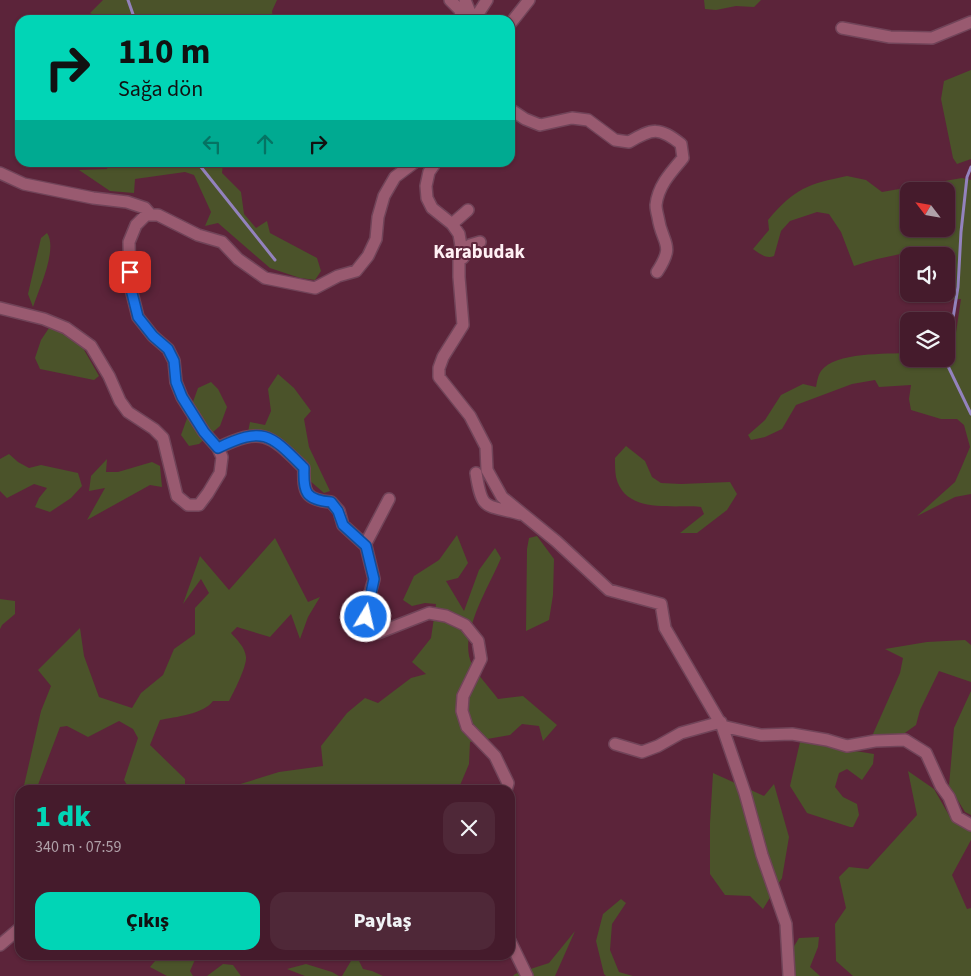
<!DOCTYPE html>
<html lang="tr">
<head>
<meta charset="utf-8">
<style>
	:root { --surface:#451b2c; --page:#4f2838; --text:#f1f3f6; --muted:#b0a1a9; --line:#5d3948; --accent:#01d5b6 }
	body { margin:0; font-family:"Source Sans 3",sans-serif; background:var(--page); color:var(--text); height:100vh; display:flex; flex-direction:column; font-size:19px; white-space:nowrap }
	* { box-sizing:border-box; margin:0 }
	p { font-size:16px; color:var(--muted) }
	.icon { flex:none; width:28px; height:28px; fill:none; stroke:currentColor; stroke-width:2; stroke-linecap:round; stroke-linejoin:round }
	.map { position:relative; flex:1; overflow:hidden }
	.panel { position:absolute; left:15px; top:785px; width:500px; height:175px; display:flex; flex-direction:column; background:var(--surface); border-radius:15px; box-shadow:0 1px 4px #0004,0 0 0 1px var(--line) }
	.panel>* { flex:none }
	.banner { position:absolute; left:15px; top:15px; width:500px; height:152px; border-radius:15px; box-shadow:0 1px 4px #0004,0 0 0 1px var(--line); background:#01d5b6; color:#111; overflow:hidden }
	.needle { width:32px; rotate:301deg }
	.fabs { position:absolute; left:900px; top:182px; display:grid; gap:10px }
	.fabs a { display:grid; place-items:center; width:55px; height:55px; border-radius:10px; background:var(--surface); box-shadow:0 1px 4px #0004,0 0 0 1px var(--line); font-size:25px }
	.pin { position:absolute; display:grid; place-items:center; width:42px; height:42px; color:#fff; margin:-21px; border-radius:10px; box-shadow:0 2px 8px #0006 }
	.me { position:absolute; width:55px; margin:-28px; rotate:9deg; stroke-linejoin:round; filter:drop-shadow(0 0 4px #0008) }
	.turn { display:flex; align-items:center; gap:18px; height:105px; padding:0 20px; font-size:22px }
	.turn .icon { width:65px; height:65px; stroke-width:2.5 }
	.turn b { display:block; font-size:35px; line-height:42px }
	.lanes { display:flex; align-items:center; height:48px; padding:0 20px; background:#0003; justify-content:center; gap:25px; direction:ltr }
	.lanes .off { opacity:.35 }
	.round { display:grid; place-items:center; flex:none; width:52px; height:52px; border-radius:15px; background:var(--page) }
	.head { display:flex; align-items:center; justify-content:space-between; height:85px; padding:0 20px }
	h1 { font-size:30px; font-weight:800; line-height:38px; color:var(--accent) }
	.button { display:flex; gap:10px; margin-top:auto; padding:10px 20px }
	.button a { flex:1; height:58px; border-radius:15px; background:var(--accent); color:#111; font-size:20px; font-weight:800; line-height:58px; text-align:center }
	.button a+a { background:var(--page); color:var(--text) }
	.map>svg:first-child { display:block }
	.green { fill:#4b532a; fill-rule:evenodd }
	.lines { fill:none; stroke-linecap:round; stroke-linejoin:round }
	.stream { stroke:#9382bd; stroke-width:3 }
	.minor-casing { stroke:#714459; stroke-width:14 }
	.minor { stroke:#995a70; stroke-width:11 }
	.route-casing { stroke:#114b97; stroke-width:12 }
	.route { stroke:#1a73e8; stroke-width:9 }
	.labels { text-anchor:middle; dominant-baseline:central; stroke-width:4; stroke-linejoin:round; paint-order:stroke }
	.quarter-label { font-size:19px; font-weight:bold; fill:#fff0f4; stroke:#5c243a }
</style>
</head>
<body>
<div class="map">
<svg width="971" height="976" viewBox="0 0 971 976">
	<rect width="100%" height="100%" fill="#5c243a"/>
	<path class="green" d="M103,0H277L272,11L273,20H101L90,13Z
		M704,0H761L754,7L736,6L716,10L705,9Z
		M971,70V159L957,164L953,158L941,99L944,81Z
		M109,163H223L222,173L241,192L244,214L256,228L267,221L270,233L317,258L321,271L315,280L300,278L270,268L218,223L205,226L211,212L194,175L185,172L135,179L134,193L110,191L79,170L107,169Z
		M847,176L866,180L882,192L962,178L971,180V494L955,497L917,516L955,482L962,466L970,447L964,425L957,419H941L911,410L909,399L911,385L879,387L875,380L852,384L796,405L782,429L765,437L751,440L748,435L765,420L781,395L803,384L816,387C817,382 818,375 821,371C835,352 886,354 909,353V359H946V347L954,346L961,299L932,300L931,294H946V256H922L920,250C897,255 876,258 854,266L841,232L829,214L817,212L790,221L781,231L774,256C766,259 760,254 753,249L769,230L768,220C795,188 808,184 847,176ZM909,191H946V229H909Z
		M47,233C58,249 39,289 33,307L28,294L41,238Z
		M49,328H56L79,341L99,376L94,380L40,369L35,358L41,340Z
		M278,374L294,388L311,411L304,419L309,447L330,491L324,493L309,480L308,465L248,432L250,422L265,425L271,411L268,389Z
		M211,382L218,389L227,407L220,426L199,444L189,446L181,435L198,388Z
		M626,446L645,461L652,477L661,483L681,484L730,482L737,494L727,510L697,533H680L704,514L701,507C673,504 625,515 616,477C615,471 615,464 615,458Z
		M9,454L18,462L29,468L41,465L78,473L82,486L71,498L50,512L35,507L39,498L47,488L34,484L7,498L0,491V459Z
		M107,459L106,472H118L152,462L160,466L162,487L150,485L87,520L105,488L89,491L91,476Z
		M457,535L468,563L458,578L446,581L464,611L479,570L495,548L501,558C490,585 457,636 472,664C479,677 490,688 498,699L523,696L557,725L543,741L539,726L522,724L510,735L470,742L469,764L458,790H229L234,786L279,772L323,766L321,746L347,713L365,698L378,703L411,678L426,674L412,662L431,638L436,604L425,603L412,606L403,600L414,576L439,560Z
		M537,536L554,559L553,595L549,620L526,631L527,549L529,538Z
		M275,538L308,602L320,597L308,617L300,639L291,614L270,637L237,627L231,633C237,640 245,647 246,657C247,666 234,692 229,701H213C204,714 175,717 160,720L150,745L185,779V790H130L124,780L138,738L133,729L119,721L88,737L67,726L60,727L36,790H23L41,711L51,686L38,670L80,628L84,656L99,697L132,708L141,693L163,675L174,649L195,634V608L209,593L201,579L183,604L200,556L229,590Z
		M0,599L15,601V614L2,625L0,629Z
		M965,640L971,645V682L939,671L920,710L916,725L902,735L873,734L900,673L903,658L885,649L927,642Z
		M971,691V815L965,812L949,786L954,728Z
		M800,742L874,754L873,764L862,780L847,769L839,773L835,787L843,797L857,804L859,815L853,827H850L807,813L790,786Z
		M908,771L934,789L950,817L957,824L971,832V840L952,875L967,909L971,908V976H853L836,961L835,924L846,908L839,877L849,867L868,869L917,815Z
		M713,773L764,796L774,784L789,837L782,878L763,909L750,896L725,895L710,874V823Z
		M621,899L626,903L612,924L610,950L619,972L633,976H606L604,974L596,941L603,914Z
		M575,931L555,976H513L515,974L549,963Z
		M819,937L818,947L810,967L820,976H793V948L799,938Z
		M160,955H197L190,971L193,976H167L150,967Z
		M352,955H356L363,969L372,971L383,976H342L351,961Z
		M223,964L233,965L241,976H207Z
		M306,964L332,972L339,976H305L287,969Z"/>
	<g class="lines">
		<path class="stream" d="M128,0L135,20
			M197,162L275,260
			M971,167L967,177L961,232L958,287L946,362L971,414"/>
		<g class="minor-casing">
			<path id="minor" d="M450,0L459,9L464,20
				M465,0L473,20
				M474,20L487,0
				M510,24L529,0
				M842,28L890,37L932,38L971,22
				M510,109L525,119L540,125L572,118L588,120L615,140L629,142C653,128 659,127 681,144L683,158C671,172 658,186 656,205C656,209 657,213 658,217C662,245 676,243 657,272
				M436,162L429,172L426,186L427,198L432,208L452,224L459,234L461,246L459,257V277L463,325L443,357L439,368V377L470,416L486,447L487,470L502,497L556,541L609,590L661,604L665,628L722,726L745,793L762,855L786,924L789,976
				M0,173L24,184L93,198L127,202L145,208L151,215
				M452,224L468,210
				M463,258L470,245L480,242
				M0,308L44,319L66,328L91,346L109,376L120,401L128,412L154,429L163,438L177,496L188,505H199L208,493L220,473L222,457L218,448L204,432L182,397L176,382L174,361L168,349L153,336L138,317L130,285L129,242L136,225L146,215H158L198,235L222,242L238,259L265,278L315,288L338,276L356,271L368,256L376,239L378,217L384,196L395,177L415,162
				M218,448C263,426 270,435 304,468C303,493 306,500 331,502L339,511L343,525L366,546L374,579L368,600L366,617L371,632L378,633L429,613L446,616L465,625L478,641L481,659L463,696L462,711L467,727L495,756L508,783L506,790
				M476,473C482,512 485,504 520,514
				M365,545L389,499
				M722,726L761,735L792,734L827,740L847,746L875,741L905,740L926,753L941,786L949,797L957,817L971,825
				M615,744L642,752L658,746L681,733L721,722
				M510,941L527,976
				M0,945L20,928"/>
		</g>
		<use href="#minor" class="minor"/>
	</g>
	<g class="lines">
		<g class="route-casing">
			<path id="route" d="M130,272V285L138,317L153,336L168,349L174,361L176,382L182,397L204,432L218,448C264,426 270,434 304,468C303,493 306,500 331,502L338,511L343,525L366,546L374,579L366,617"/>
		</g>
		<use href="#route" class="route"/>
	</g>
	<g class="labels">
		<g class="quarter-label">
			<text x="479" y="252">Karabudak</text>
		</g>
	</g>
</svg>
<div class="fabs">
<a><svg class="needle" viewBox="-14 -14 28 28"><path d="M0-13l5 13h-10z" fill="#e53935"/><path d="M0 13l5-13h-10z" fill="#b0a1a9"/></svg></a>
<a><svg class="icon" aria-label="sound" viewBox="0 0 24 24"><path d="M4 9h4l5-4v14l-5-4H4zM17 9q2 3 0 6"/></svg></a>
<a><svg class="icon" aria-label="layers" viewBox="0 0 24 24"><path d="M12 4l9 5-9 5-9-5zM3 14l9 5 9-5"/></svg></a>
</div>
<div class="pin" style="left:130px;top:272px;background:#d93025"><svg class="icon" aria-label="arrive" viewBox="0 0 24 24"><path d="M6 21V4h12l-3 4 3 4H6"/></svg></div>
<svg class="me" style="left:366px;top:617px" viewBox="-20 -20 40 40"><circle r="17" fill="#1a73e8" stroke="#fff" stroke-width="3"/><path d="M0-11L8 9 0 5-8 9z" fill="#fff"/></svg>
<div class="banner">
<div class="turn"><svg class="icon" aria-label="right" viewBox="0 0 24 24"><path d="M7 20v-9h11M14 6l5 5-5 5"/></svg><div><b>110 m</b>Sağa dön</div></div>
<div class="lanes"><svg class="icon off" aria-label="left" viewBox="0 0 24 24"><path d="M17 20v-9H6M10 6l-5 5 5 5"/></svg><svg class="icon off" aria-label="ahead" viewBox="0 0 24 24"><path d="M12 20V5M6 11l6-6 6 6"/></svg><svg class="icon" aria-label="right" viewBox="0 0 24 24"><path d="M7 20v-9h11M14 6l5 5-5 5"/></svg></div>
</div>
<section class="panel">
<div class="head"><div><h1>1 dk</h1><p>340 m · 07:59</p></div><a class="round"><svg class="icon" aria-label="close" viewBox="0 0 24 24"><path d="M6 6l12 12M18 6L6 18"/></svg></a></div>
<div class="button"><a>Çıkış</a><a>Paylaş</a></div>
</section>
</div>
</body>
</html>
